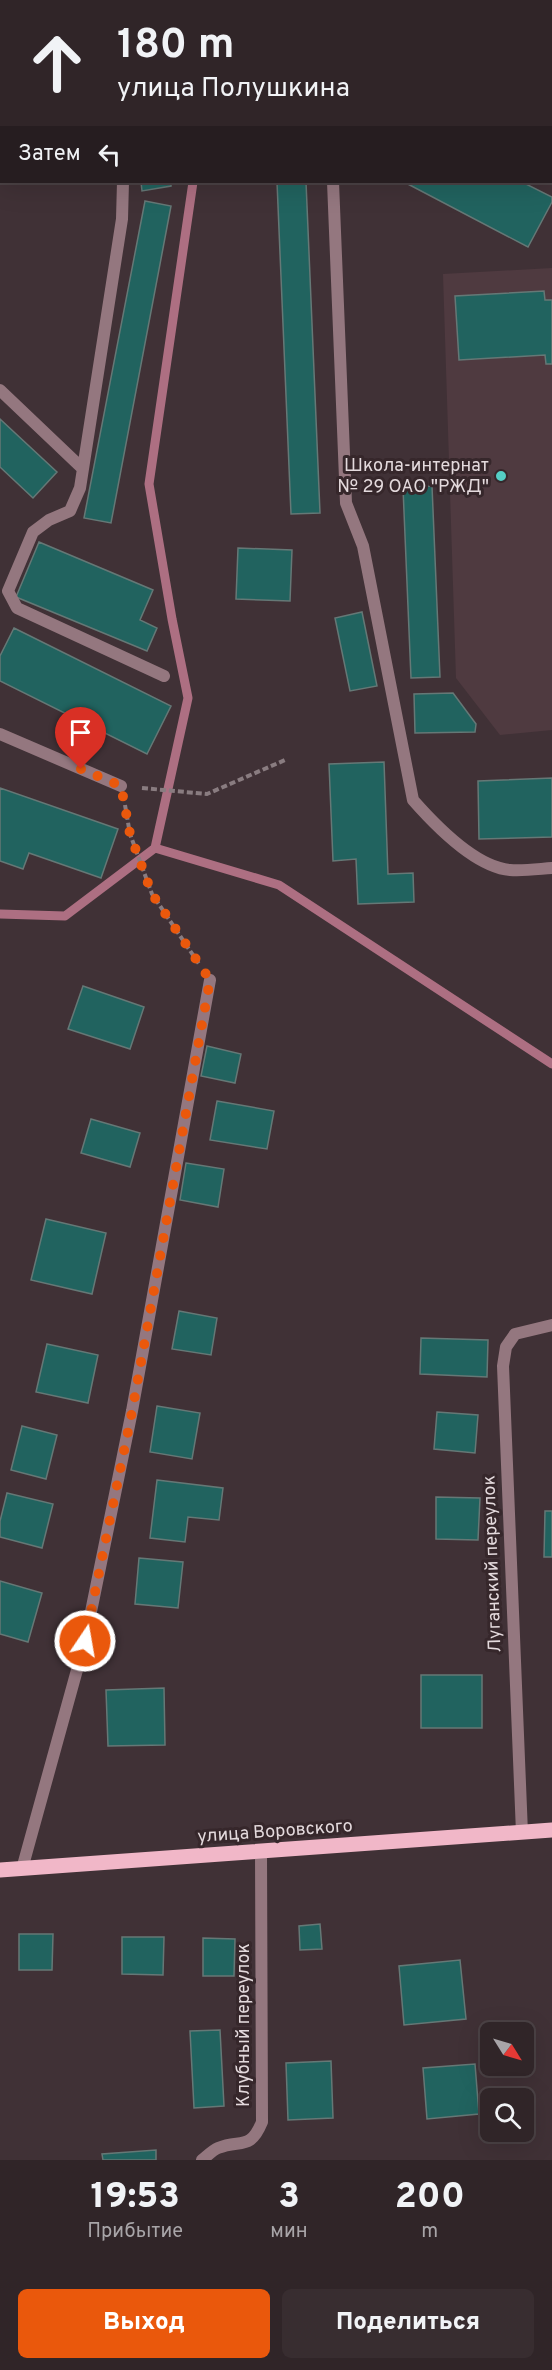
<!DOCTYPE html>
<html lang="ru">
<head>
<meta charset="utf-8">
<style>
	:root { --surface:#302528; --page:#382d30; --text:#f1f3f6; --muted:#a8a5a8; --line:#4b4245; --accent:#ea580c }
	body { margin:0; font-family:Overpass,sans-serif; background:var(--page); color:var(--text); height:100vh; display:flex; flex-direction:column; font-size:22px; white-space:nowrap }
	* { box-sizing:border-box; margin:0 }
	p { font-size:20px; color:var(--muted) }
	.icon { flex:none; width:33px; height:33px; fill:none; stroke:currentColor; stroke-width:2; stroke-linecap:round; stroke-linejoin:round }
	.map { position:relative; height:2160px; overflow:hidden }
	.panel { display:flex; flex-direction:column; background:var(--surface); flex:1 }
	.panel>* { flex:none }
	.guide { position:absolute; left:0px; top:0px; width:552px; height:183px; box-shadow:0 6px 24px #0002,0 0 0 2px var(--line); background:#302528; color:var(--text); overflow:hidden }
	.needle { width:39px; rotate:127deg }
	.fabs { position:absolute; left:480px; top:2022px; display:grid; gap:12px }
	.fabs a { display:grid; place-items:center; width:54px; height:54px; border-radius:9px; background:var(--surface); box-shadow:0 6px 24px #0002,0 0 0 2px var(--line); font-size:30px }
	.pin { position:absolute; display:grid; place-items:center; width:51px; height:51px; color:#fff; margin:-62px -26px; border-radius:50% 50% 50% 0; rotate:-45deg; box-shadow:0 0 6px #0007 }
	.pin .icon { rotate:45deg }
	.me { position:absolute; width:66px; margin:-33px; rotate:12deg; stroke-linejoin:round; filter:drop-shadow(0 0 4px #0008) }
	.turn { display:flex; align-items:center; gap:21px; height:126px; padding:0 18px; font-size:27px }
	.turn .icon { width:78px; height:78px; stroke-width:2.5 }
	.turn b { display:block; font-size:42px; line-height:51px }
	.then { display:flex; align-items:center; height:57px; padding:0 18px; background:#0003; gap:12px; font-size:22px }
	.eta { display:flex; justify-content:space-evenly; align-items:center; height:102px; text-align:center }
	.eta b { font-size:36px; font-weight:800; line-height:42px }
	.button { display:flex; gap:12px; margin-top:auto; padding:12px 18px }
	.button a { flex:1; height:69px; border-radius:9px; background:var(--accent); color:#fff; font-size:24px; font-weight:800; line-height:69px; text-align:center }
	.button a+a { background:var(--page); color:var(--text) }
	.map>svg:first-child { display:block }
	.built { fill:#4f3a40 }
	.lines { fill:none; stroke-linecap:round; stroke-linejoin:round }
	.stream { stroke:#ad6f82; stroke-width:9 }
	.building { fill:#21635f; stroke:#657876; stroke-width:1.5 }
	.path { stroke:#897c80; stroke-width:4; stroke-dasharray:6 3; stroke-linecap:butt }
	.service { stroke:#94777f; stroke-width:12 }
	.minor { stroke:#94777f; stroke-width:12 }
	.primary { stroke:#f1b7c8; stroke-width:15 }
	.route { stroke:#ea580c; stroke-width:10; stroke-dasharray:0 18 }
	.poi-dot { fill:#55cec5; stroke:#36272b; stroke-width:2 }
	.labels { text-anchor:middle; dominant-baseline:central; stroke-width:6; stroke-linejoin:round; paint-order:stroke }
	.poi-label { font-size:18px; fill:#e4dadd; stroke:#36272b; text-anchor:end }
	.street-label { font-size:18px; fill:#e4dadd; stroke:#36272b }
</style>
</head>
<body>
<div class="map">
<svg width="552" height="2160" viewBox="0 0 552 2160">
	<rect width="100%" height="100%" fill="#403136"/>
	<path class="built" d="M552,268V730L500,735L456,678L443,274Z"/>
	<g class="lines">
		<path class="stream" d="M167,0V2
			M193,182L149,484L172,619L188,698L155,848L279,885L552,1064
			M0,914L65,916L155,848"/>
	</g>
	<path class="building" d="M439,0H543L542,2Z
		M141,182H171V186L142,191Z
		M277,182H306L320,513L291,514Z
		M404,182H522L552,197V202L528,247Z
		M145,201L171,206L111,523L84,518Z
		M544,291L545,300H552V364H546L545,355L459,360L455,296Z
		M0,419L57,472L33,498L0,467Z
		M432,486L440,677L411,678L403,488Z
		M39,542L153,590L140,620L157,628L147,651L16,597Z
		M238,548L292,550L290,601L236,599Z
		M362,612L377,686L350,691L335,618Z
		M14,628L171,706L147,754L0,681V656Z
		M453,693L476,724L475,732L415,733L414,694Z
		M384,762L388,874L413,873L414,902L358,904L356,859L333,861L329,764Z
		M552,778V837L479,839L478,781Z
		M0,788L118,829L101,878L29,853L23,869L0,861Z
		M83,986L144,1007L130,1049L68,1029Z
		M207,1046L241,1054L235,1083L201,1076Z
		M217,1101L274,1111L267,1149L210,1140Z
		M91,1119L140,1133L130,1167L81,1153Z
		M186,1163L224,1169L218,1207L180,1200Z
		M46,1219L106,1233L92,1294L31,1280Z
		M179,1311L217,1318L211,1355L172,1349Z
		M421,1338L488,1340L487,1377L420,1374Z
		M47,1344L98,1355L88,1403L36,1392Z
		M157,1406L200,1413L192,1459L150,1452Z
		M437,1412L478,1415L475,1453L434,1449Z
		M22,1426L57,1435L46,1479L11,1470Z
		M157,1480L223,1488L219,1520L188,1517L185,1542L150,1538Z
		M7,1493L53,1504L42,1548L0,1537V1521Z
		M436,1497L480,1498L478,1540L436,1539Z
		M545,1511H552V1557H544Z
		M139,1558L183,1562L178,1608L135,1604Z
		M0,1581L42,1593L28,1642L0,1634Z
		M421,1675H482V1728H421Z
		M164,1688L165,1745L108,1746L106,1690Z
		M320,1924L322,1949L300,1950L299,1926Z
		M19,1934H53L52,1970H19Z
		M122,1937H164L163,1975L122,1974Z
		M203,1938L235,1939L234,1976H203Z
		M460,1960L466,2019L404,2025L399,1966Z
		M220,2030L224,2106L194,2108L190,2031Z
		M331,2061L333,2118L288,2120L286,2063Z
		M475,2064L479,2114L427,2119L423,2068Z
		M156,2150V2160H103L102,2154Z"/>
	<g class="lines">
		<path class="path" d="M142,788L207,794L285,760
			M125,805L130,834L152,894L199,964"/>
		<path class="service" d="M94,0V2
			M325,0V2
			M0,24H2
			M123,182L122,219L80,488L70,511L49,520L33,532L8,591L17,608L164,676
			M333,182L346,503L363,546L413,800C435,825 475,867 510,870C524,871 538,869 552,868
			M0,390L83,469
			M522,1833L503,1366L506,1347L515,1334L552,1325"/>
		<path class="minor" d="M0,734L121,786
			M22,1869L85,1641L132,1411L210,980
			M202,2160C207,2156 213,2150 218,2148C241,2139 250,2151 262,2122L261,1852"/>
		<path class="primary" d="M0,1870L552,1830"/>
	</g>
	<g class="lines">
		<path class="route" d="M81,769L121,786L130,834L152,894L210,980L132,1412L85,1641"/>
	</g>
	<circle class="poi-dot" cx="501" cy="476" r="6"/>
	<g class="labels">
		<g class="poi-label">
			<text x="489" y="466">Школа-интернат<tspan x="489" dy="21">№ 29 ОАО "РЖД"</tspan></text>
		</g>
		<g class="street-label">
			<text transform="translate(493 1564) rotate(-92)">Луганский переулок</text>
			<text transform="translate(275 1832) rotate(-4)">улица Воровского</text>
			<text transform="translate(244 2025) rotate(-90)">Клубный переулок</text>
		</g>
	</g>
</svg>
<div class="fabs">
<a><svg class="needle" viewBox="-14 -14 28 28"><path d="M0-13l5 13h-10z" fill="#e53935"/><path d="M0 13l5-13h-10z" fill="#a8a5a8"/></svg></a>
<a><svg class="icon" aria-label="search" viewBox="0 0 24 24"><circle cx="10" cy="10" r="6"/><path d="M15 15l6 6"/></svg></a>
</div>
<div class="pin" style="left:81px;top:769px;background:#d93025"><svg class="icon" aria-label="arrive" viewBox="0 0 24 24"><path d="M6 21V4h12l-3 4 3 4H6"/></svg></div>
<svg class="me" style="left:85px;top:1641px" viewBox="-20 -20 40 40"><circle r="17" fill="#ea580c" stroke="#fff" stroke-width="3"/><path d="M0-11L8 9 0 5-8 9z" fill="#fff"/></svg>
<div class="guide">
<div class="turn"><svg class="icon" aria-label="ahead" viewBox="0 0 24 24"><path d="M12 20V5M6 11l6-6 6 6"/></svg><div><b>180 m</b>улица Полушкина</div></div>
<div class="then">Затем<svg class="icon" aria-label="left" viewBox="0 0 24 24"><path d="M17 20v-9H6M10 6l-5 5 5 5"/></svg></div>
</div>
</div>
<section class="panel">
<div class="eta">
<div><b>19:53</b><p>Прибытие</p></div>
<div><b>3</b><p>мин</p></div>
<div><b>200</b><p>m</p></div>
</div>
<div class="button"><a>Выход</a><a>Поделиться</a></div>
</section>
</body>
</html>
